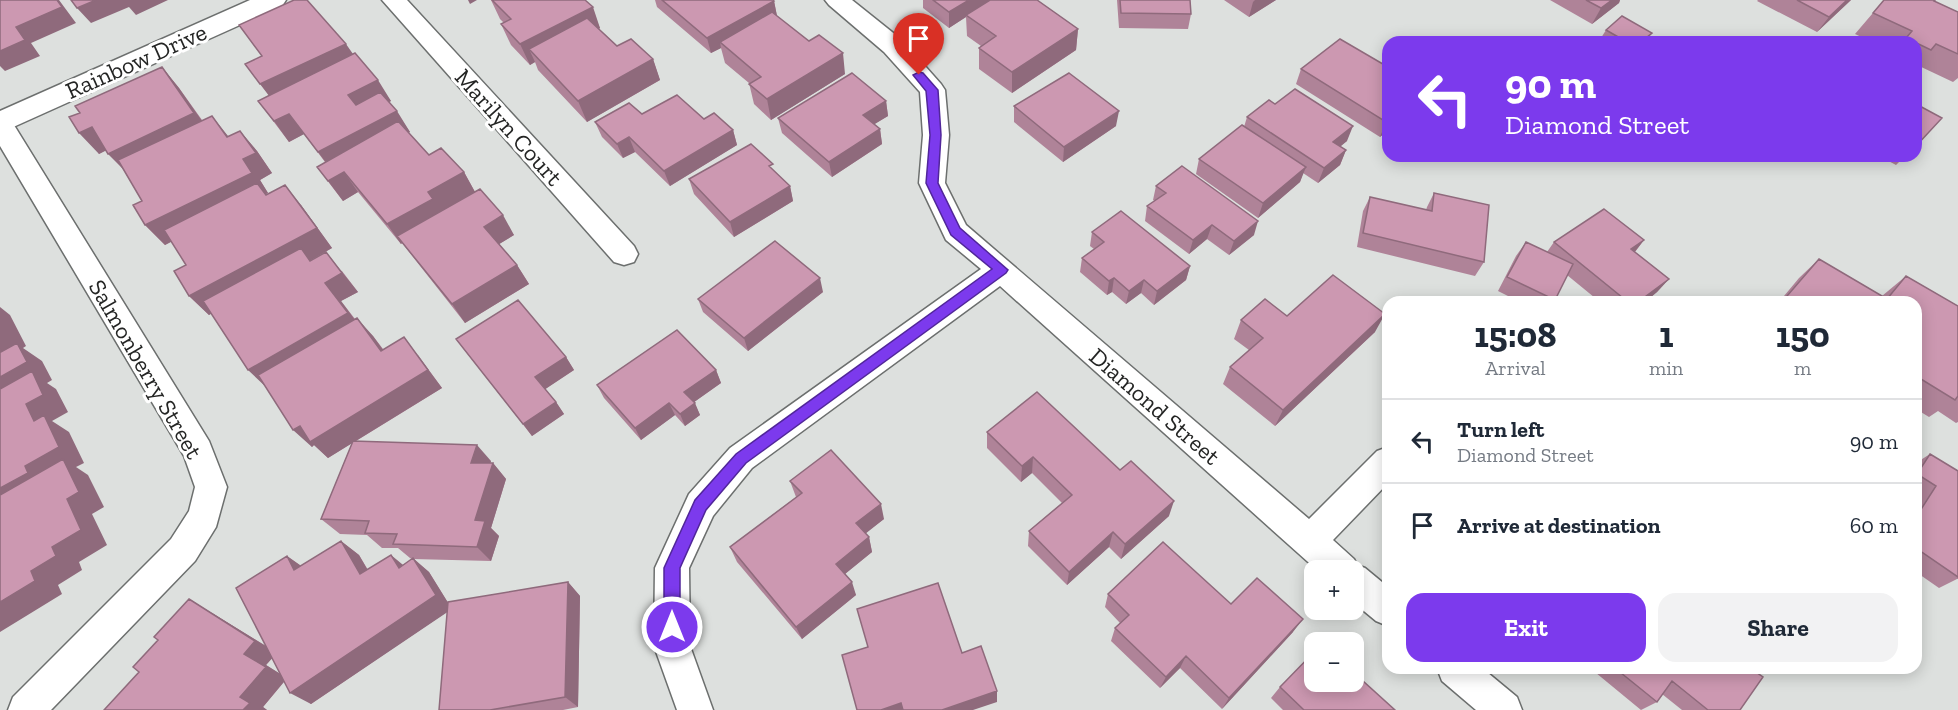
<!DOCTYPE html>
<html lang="en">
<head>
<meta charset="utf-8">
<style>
	:root { --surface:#fff; --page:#f2f2f3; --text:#1f2937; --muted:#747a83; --line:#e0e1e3; --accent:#7c3aed }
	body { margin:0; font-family:"Zilla Slab",serif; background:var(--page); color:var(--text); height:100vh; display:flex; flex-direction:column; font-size:22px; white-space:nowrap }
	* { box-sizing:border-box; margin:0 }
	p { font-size:20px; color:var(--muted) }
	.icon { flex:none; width:33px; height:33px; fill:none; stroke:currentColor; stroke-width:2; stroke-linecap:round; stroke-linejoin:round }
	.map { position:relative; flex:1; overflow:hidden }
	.drawer { position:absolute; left:1382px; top:296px; width:540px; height:378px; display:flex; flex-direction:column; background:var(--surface); border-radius:18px; box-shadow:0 3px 15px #0003 }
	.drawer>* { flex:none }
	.banner { position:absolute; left:1382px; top:36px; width:540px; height:126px; border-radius:18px; box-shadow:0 3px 15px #0003; background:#7c3aed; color:#fff; overflow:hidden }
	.tools { position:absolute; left:1304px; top:560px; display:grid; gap:12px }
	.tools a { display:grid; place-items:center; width:60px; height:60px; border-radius:12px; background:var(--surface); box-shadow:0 3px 15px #0003; font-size:30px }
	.pin { position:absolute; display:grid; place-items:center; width:51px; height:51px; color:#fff; margin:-62px -26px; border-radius:50% 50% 50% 0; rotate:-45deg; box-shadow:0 0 6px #0007 }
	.pin .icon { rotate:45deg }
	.me { position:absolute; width:66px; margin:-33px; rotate:0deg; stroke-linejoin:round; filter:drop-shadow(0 0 4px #0008) }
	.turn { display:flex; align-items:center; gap:21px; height:126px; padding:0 24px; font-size:27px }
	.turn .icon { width:78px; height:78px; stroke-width:2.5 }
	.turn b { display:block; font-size:42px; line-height:51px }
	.eta { display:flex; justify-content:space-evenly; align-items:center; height:102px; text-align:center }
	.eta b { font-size:36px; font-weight:800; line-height:42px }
	.action { display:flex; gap:12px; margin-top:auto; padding:12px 24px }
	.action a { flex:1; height:69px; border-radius:18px; background:var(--accent); color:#fff; font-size:24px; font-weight:800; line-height:69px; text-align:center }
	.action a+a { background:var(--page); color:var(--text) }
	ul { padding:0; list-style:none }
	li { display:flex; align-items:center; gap:18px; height:84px; padding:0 24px; border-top:2px solid var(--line) }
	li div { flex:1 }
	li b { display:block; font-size:22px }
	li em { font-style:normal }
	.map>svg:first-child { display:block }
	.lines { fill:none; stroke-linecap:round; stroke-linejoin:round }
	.minor-casing { stroke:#6c6f6e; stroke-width:3 }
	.tertiary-casing { stroke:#6c6f6e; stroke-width:3 }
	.minor { fill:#fff; fill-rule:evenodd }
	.tertiary { fill:#fff; fill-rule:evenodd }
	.wall { fill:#af8398; fill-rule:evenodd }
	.shaded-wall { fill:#8f6a7c }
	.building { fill:#cc98b1; stroke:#8f6a7c; stroke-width:1.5 }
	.route { fill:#7c3aed; stroke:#51269a; stroke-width:1.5 }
	.labels { text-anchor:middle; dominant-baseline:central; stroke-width:6; stroke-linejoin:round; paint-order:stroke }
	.street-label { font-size:24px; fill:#242524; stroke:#fff }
</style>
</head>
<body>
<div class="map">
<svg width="1958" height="710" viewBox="0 0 1958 710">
	<rect width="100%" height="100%" fill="#dde0de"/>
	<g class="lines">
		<g class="minor-casing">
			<path id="minor" d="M382,0H407L634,246L638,254L634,262L624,265L614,262Z
				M825,0H852L902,40L941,84L945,90L949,135L945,183L966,225L1309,519L1377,451L1388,447V483L1333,540L1354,559L1357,565L1365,568L1388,587V626L1376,621L1353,602V570H1317L1000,286L752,468L713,516L689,568L690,646L713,710H677L654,646L655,568L689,494L730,448L981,269L946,240L919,183L923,135L920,92L884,52L829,5Z
				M0,115L9,117L209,441L227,487L216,527L195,561L51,710H8L13,697L171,539L189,511L195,487L184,456L0,146Z
				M1437,668H1482L1517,697L1522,710H1476L1442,681Z"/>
		</g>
		<g class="tertiary-casing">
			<path id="tertiary" d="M250,0H286L282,6L0,133V111Z"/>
		</g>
		<use href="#minor" class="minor"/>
		<use href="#tertiary" class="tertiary"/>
	</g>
	<path class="wall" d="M491,0H585L600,28L599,29L617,46L653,59L660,80L587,122L538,70L535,62L530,65L511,45L501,24L504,23L500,19Z
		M655,0H773L774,1L777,16L845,74L771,120L754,104L749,83L725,63L721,48L711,53L657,7Z
		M923,0H1037L1078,29L1076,50L1012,93L979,69V48L981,46L967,36L966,17L949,28L923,8Z
		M1117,0H1190L1191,14L1188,29L1119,28Z
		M1224,0H1276L1249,17Z
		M1550,0H1620L1619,3L1592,24Z
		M1758,0H1851L1817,32L1757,1Z
		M1884,0L1934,1L1958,12V78L1953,82L1917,65L1916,66V42H1872L1855,34Z
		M239,25L353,54L391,101L389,102L410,132H408L429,155L464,172L475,192L514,235L499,244L517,265L529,284L465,323L402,243L401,244L358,192L343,201L317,167L325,162L304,134L289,142L258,101L269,95L245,64L262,56Z
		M1606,30L1647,41L1645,42H1608L1601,38Z
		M162,67L179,88L202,120L229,137L240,131L257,151L272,173L260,180L268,193L266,194H267L301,205L332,248L311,260L342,271L358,292L341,301L355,319L373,336L383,349L418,355L442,388L356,441L491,461L490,463H493L506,479L491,528L499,536L491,561L413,559L429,572L448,603L568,582L580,596L578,707L563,710H439L448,611L311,704L284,682L263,707L267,710H104L212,613L266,646L287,556L301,566L341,541L359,555L368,570L403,565L412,559L410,558L398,548H382L367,535L340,534L321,519L352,443L328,458L314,445L312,447L264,385L211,313L209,315L189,296L186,265L172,241L165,245L145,225L142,201L123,169L106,150L99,154L80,113ZM272,658L280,674L266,665Z
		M1388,67V130L1380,137L1296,84L1301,69Z
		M886,101L888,116L874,124L880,129L882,144L832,177L782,133L778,118Z
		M1275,104L1347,141L1340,146L1346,150L1340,165L1318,183L1303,173L1300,182L1258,218L1196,174L1199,159L1244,127L1247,117Z
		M1014,106L1116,126L1063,162L1014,122Z
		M642,114L704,119L733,130L737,145L670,186L635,152L623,158L602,137L595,122Z
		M1879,156H1905L1896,165Z
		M774,171L790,186L793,201L734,237L694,194L689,179Z
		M1156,186L1254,235L1229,255L1207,239L1189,254L1145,221L1147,206L1155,201L1153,200Z
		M1434,193L1484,262L1475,276L1357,247L1363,211L1370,197L1426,210L1427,207Z
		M1092,232L1190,266L1186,280L1154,305L1141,293L1126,304L1112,292L1107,295L1080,272L1082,258L1094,249L1090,246Z
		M1644,240L1635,252L1669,279L1657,292L1645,302H1600L1567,275L1554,302H1520L1498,291L1516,256L1526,242L1547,252L1554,242Z
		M1819,259L1882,296L1906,276L1958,306V422L1956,423L1938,411L1929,417L1916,409V302H1779L1799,278Z
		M823,292L748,351L703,312L698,299Z
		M1241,320L1375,332L1275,426L1223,384L1230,367L1249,350L1234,339Z
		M456,339L566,357L574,370L545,389L556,402L564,414L532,436Z
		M716,370L721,383L694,402L700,415L685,426L675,415L641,440L604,398L597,385Z
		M987,432L1169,516L1121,559L1109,547L1067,585L1028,546L1029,531L1062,503L1032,473L1021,482L987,448Z
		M1930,454L1958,471V579H1957L1939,588L1916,572V499L1917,497H1916V463Z
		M790,481L884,519L865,533L869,537L872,552L845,574L856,595L802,639L737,562L730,547L796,497Z
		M1108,594L1231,604L1293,632L1222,709L1180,668L1160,688L1111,641L1115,628L1120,623L1105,607Z
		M1590,668H1750L1740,710H1682L1662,694L1657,702L1641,710Z
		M1280,687L1395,710H1283L1271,698Z"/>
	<path class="shaded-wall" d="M57,0H59L76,23L31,43L40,56L5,71L0,66V51L16,27Z
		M96,0H168L136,15L129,7L91,23L77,8Z
		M468,0H477L470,4Z
		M969,0H996L966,15V17L949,28V12Z
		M1255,0H1276L1249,17L1253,2Z
		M1612,0H1620L1619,3L1592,24L1601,8Z
		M1847,0H1851L1817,32L1829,17Z
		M774,1L777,16L720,42L721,48L711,53L707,38Z
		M593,7L600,28L539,60L529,49L535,62L530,65L520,44Z
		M1078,29L1076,50L1012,93V72Z
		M1652,33L1645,42H1641Z
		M346,44L360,64L276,105L260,84Z
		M843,53L845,74L771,120L767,99Z
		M653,59L660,80L587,122L578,101Z
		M162,67L179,88L211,134L128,174L108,154Z
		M378,80L391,101L362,116L348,95Z
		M886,101L888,116L865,130L863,115Z
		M397,111L410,132L333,172L318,152Z
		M1119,111L1116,126L1063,162L1064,147Z
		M289,114L304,134L289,142L274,121Z
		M212,116L228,136L227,137Z
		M1388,121V130L1380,137L1386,122Z
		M1353,126L1347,141L1328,157L1333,142Z
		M92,127L111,148L99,154L79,133Z
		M880,129L882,144L832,177L829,162Z
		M733,130L737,145L670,186L664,171Z
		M240,131L257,151L272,173L260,180L268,193L266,194L274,203L265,194L165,245L145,225L243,159Z
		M629,137L635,152L623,158L617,144Z
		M1346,150L1340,165L1318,183L1324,168Z
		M1306,167L1300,182L1258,218L1263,203Z
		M344,172L358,192L343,201L328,181Z
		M464,172L475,192L397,236L402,243L401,244L387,224L428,192Z
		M285,185L301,205L332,248L311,260L317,267L310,260L209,315L189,296Z
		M790,186L793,201L734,237L730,222Z
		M503,215L514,235L496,246L484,227Z
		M1258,221L1254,235L1229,255L1234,241Z
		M1212,225L1207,239L1189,254L1193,240Z
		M1644,240L1633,254L1631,249Z
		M326,252L358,292L341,301L363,331L267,388L248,370L325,283Z
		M517,265L529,284L465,323L452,304Z
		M1190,266L1186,280L1154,305L1157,291Z
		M820,278L823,292L748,351L744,338Z
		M1114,278L1112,292L1107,295L1109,281Z
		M1669,279L1657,292L1645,302H1638Z
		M1144,280L1141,293L1126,304L1129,291Z
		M0,307L10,315L26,346L23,348L42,361L52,380L47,383L56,389L68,412L52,421L69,432L84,463L76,467L88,475L104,507L92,514L107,545L79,562L82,570L58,585L62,594L0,632V377L1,352L0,349Z
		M1385,314L1375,332L1275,426L1283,410Z
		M357,318L373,336L396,368L381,351Z
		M404,337L442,388L328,458L314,445L312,447L293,430Z
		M566,357L574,370L544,390L535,377Z
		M716,370L721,383L690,405L684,392Z
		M556,402L564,414L532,436L523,424Z
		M669,403L675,415L641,440L635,428Z
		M695,403L700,415L685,426L680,414Z
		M477,445L491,461L485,479L471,463Z
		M1033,457L1032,473L1021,482L1022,466Z
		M493,463L506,479L491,528L499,536L491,561L477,547L475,520Z
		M1174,501L1169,516L1121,559L1125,544Z
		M881,504L884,519L860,538L856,523Z
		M1113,532L1109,547L1067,585L1069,572Z
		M869,537L872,552L840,578L836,564Z
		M341,541L359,555L378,588L360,574Z
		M391,555L408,569L399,568Z
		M287,556L307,570H294Z
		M413,558L429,572L452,609L311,704L290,693Z
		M568,582L580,596L578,707L565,697Z
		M852,582L856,595L802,639L796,627Z
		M189,599L212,613L277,653L266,665L287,678L263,707L267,710H243L240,697L244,654Z
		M1303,619L1293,632L1222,709L1229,698Z
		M1186,656L1180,668L1160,688L1166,677Z
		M997,691V702L973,710H942Z
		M901,703L903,710H881Z"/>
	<path class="building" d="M0,0H57L62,7L16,27L25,40L0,51Z
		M71,0H96L77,8Z
		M294,0H307L346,44L260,84L245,64L262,56L239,25Z
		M492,0H585L593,7L520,44L501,24L511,19Z
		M662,0H773L774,1L707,38Z
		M933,0H969L949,12Z
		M990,0H1037L1078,29L1012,72L979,48L996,36L966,15Z
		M1120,0H1190L1191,14L1121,13Z
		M1586,0H1612L1601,8Z
		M1797,0H1847L1829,17Z
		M1884,0H1935L1934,1L1958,12V54L1936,44L1931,50L1906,38L1912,31L1873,13Z
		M772,12L809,41L819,35L843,53L767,99L749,84L761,77L720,42Z
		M1622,16L1652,33L1641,42H1627L1606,30Z
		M587,18L617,46L631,39L653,59L578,101L529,49Z
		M1340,39L1388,67V121L1386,122L1301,69Z
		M355,53L378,80L348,95L356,105L380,92L397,111L318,152L289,114L274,121L258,101Z
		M162,67L194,113L108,154L92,127L79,133L69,117L80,113L75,106Z
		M852,73L886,101L863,115L880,129L829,162L778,118Z
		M1069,73L1119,111L1064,147L1014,106Z
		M1295,89L1353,126L1333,142L1346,150L1324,168L1247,117L1269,100L1275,104Z
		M677,95L704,119L714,113L733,130L664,171L629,137L617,144L595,122L629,103L642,114Z
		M1916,104L1942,118L1917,145L1916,144Z
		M212,116L227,137L240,131L256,153L243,159L252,173L145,225L133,205L142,201L118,160Z
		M398,121L429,155L441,148L464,172L428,192L433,199L387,224L344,172L328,181L317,167Z
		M1242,125L1306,167L1263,203L1199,159Z
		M751,144L773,164L769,166L790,186L730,222L689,179Z
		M1182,166L1258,221L1234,241L1212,225L1193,240L1147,206L1166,193L1156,186Z
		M257,183L266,195L285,185L317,228L189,296L174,271L186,265L164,230Z
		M480,189L503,215L484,227L517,265L452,304L397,236Z
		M1434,193L1489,205L1484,262L1363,233L1370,197L1432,211Z
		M1604,209L1644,240L1631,249L1669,279L1638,302H1628L1554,242Z
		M1121,211L1190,266L1157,291L1144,280L1129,291L1114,278L1109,281L1082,258L1104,242L1092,232Z
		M775,241L820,278L744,338L698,299Z
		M1526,242L1573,264L1555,300L1507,277Z
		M301,248L310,261L326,252L342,273L325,283L348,313L248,370L203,301Z
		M1819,259L1887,299L1906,276L1958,306V396L1955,400L1916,376V302H1796L1787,296Z
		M1333,275L1385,314L1283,410L1230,367L1263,338L1241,320L1265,299L1287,316Z
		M518,300L566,357L535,377L556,402L523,424L456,339Z
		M357,318L381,351L404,337L428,370L310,442L300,426L293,430L258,375Z
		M677,330L716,370L684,392L695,403L680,414L669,403L635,428L597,385Z
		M17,343L27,362L0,377V349L1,352Z
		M32,371L43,395L26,404L34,421L44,415L59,447L25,466L28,473L0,488V389Z
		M1037,392L1120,470L1131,461L1174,501L1125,544L1113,532L1069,572L1029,531L1072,495L1033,457L1022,466L987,432Z
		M353,441L477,445L471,463H493L475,520L485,521L477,547L393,544L397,534L365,533L369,521L321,519Z
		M831,450L881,504L856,523L869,537L836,564L852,582L796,627L730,547L802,493L790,481Z
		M1930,454L1958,471V577L1916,548V513L1918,514L1936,486L1917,474Z
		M63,459L79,492L67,499L81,530L52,547L56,556L31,571L35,581L0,602V495Z
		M341,541L360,574L391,555L399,568L413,558L436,595L290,693L236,588L287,556L294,570Z
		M1163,542L1231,604L1257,578L1303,619L1229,698L1186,656L1166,677L1115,628L1129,615L1108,594Z
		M568,582L565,697L490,710H439L448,602Z
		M938,583L962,653L981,646L997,691L942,710H903L901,703L881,710H857L842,655L868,647L857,609Z
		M189,599L255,641L244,654L266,667L240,697L250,703L243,710H104L139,672L133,667L158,640L154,637Z
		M1314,652V681H1353V672L1395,710H1304L1280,687Z
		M1615,668H1750L1763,677L1740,710H1708L1672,681L1657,702Z"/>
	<path class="route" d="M919,72L923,73L938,90L941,135L938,183L960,228L1008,270L1006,273L746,463L706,510L680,568V627L678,632L672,634L667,632L664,627V568L695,500L736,454L992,269L951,235L926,183L930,135L926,91L913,75Z"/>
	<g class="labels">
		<g class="street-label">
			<text transform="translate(136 61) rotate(-24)">Rainbow Drive</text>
			<text transform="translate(509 127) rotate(48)">Marilyn Court</text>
			<text transform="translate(146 369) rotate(60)">Salmonberry Street</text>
			<text transform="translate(1155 406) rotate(41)">Diamond Street</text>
		</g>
	</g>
</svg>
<div class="tools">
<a>+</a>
<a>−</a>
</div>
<div class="pin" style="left:919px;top:75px;background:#d93025"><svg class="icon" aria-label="arrive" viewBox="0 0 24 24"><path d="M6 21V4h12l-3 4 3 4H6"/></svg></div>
<svg class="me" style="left:672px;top:627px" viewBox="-20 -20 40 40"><circle r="17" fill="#7c3aed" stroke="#fff" stroke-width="3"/><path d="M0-11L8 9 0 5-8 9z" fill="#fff"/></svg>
<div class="banner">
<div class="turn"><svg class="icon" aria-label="left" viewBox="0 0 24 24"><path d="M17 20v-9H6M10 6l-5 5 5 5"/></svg><div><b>90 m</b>Diamond Street</div></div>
</div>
<section class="drawer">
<div class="eta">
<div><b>15:08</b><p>Arrival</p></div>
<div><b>1</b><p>min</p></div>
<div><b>150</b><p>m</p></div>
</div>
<ul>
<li><svg class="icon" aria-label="left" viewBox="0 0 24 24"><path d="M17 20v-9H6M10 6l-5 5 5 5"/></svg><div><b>Turn left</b><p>Diamond Street</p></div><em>90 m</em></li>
<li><svg class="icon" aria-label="arrive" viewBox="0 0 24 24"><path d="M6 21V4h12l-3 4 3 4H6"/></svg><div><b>Arrive at destination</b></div><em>60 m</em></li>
</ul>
<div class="action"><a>Exit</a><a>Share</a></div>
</section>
</div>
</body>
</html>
